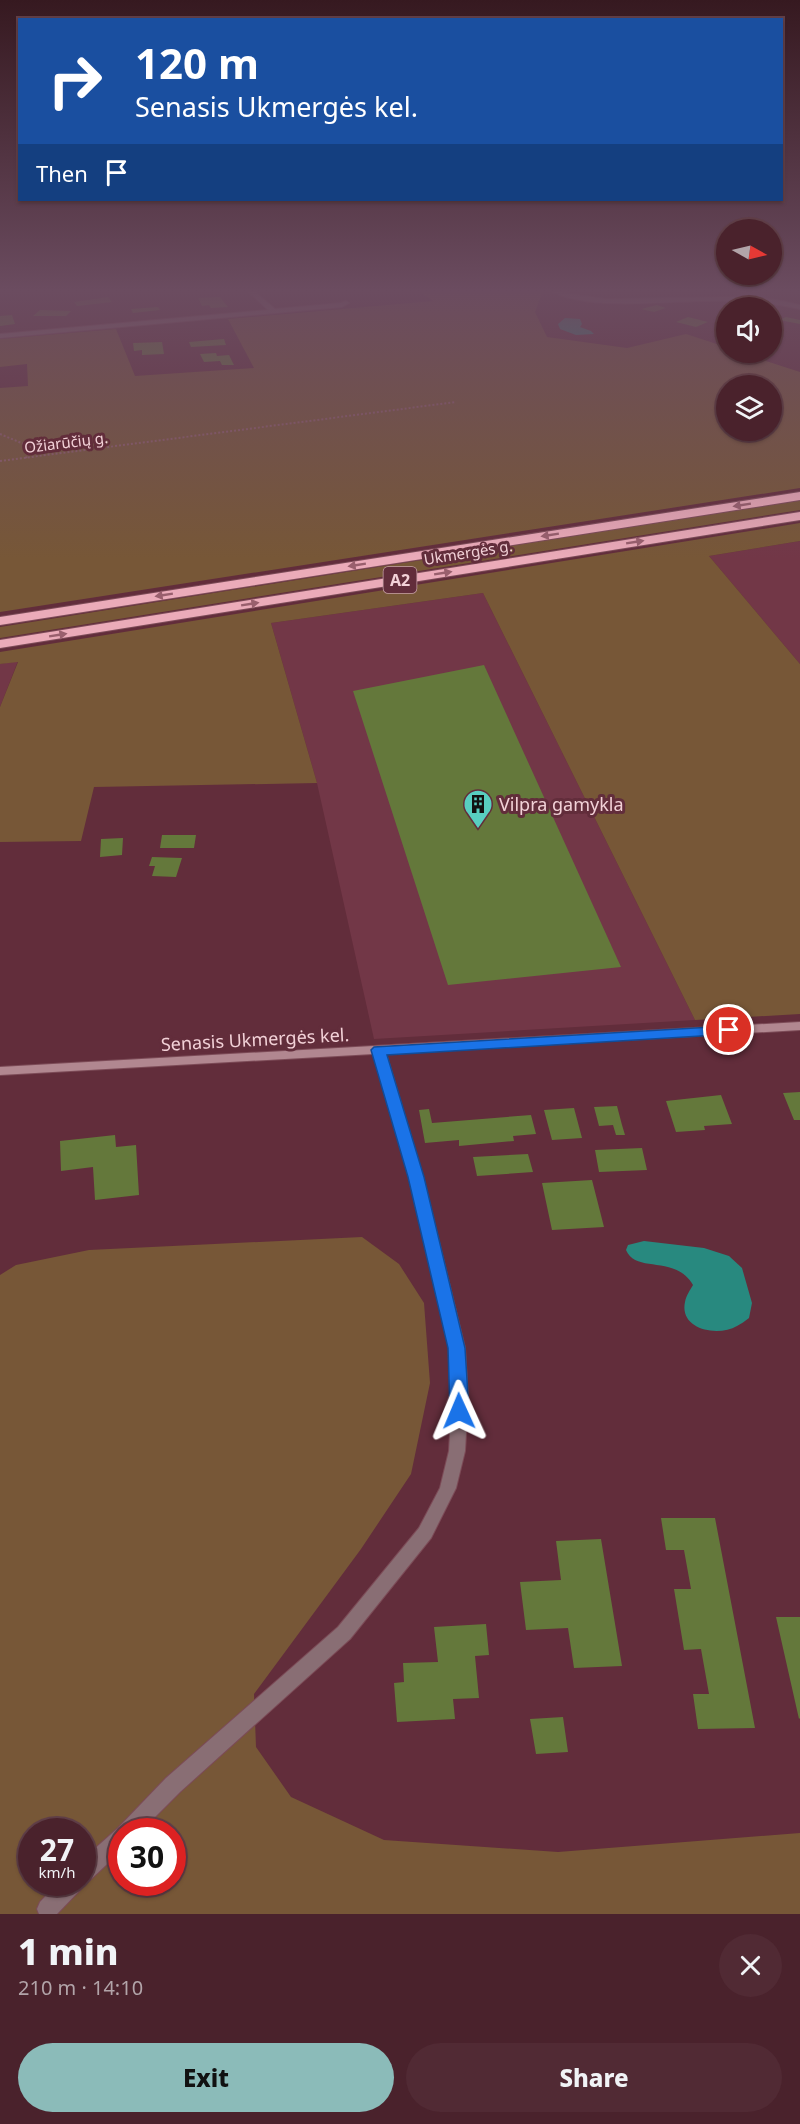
<!DOCTYPE html>
<html lang="en">
<head>
<meta charset="utf-8">
<style>
	:root { --surface:#4a222c; --page:#512a34; --text:#f1f3f6; --muted:#b2a4a9; --line:#613f48; --accent:#8bbbb9 }
	body { margin:0; font-family:"Noto Sans",sans-serif; background:var(--page); color:var(--text); height:100vh; display:flex; flex-direction:column; font-size:22px; white-space:nowrap }
	* { box-sizing:border-box; margin:0 }
	p { font-size:20px; color:var(--muted) }
	.icon { flex:none; width:33px; height:33px; fill:none; stroke:currentColor; stroke-width:2; stroke-linecap:round; stroke-linejoin:round }
	.map { position:relative; height:1914px; overflow:hidden }
	.side { display:flex; flex-direction:column; background:var(--surface); flex:1 }
	.side>* { flex:none }
	.hud { position:absolute; left:18px; top:18px; width:765px; height:183px; border-radius:0px; box-shadow:0 2px 4px #0004,0 0 0 2px var(--line); background:#1a4fa0; color:#fff; overflow:hidden }
	.needle { width:39px; rotate:98deg }
	.fabs { position:absolute; left:716px; top:219px; display:grid; gap:12px }
	.fabs a { display:grid; place-items:center; width:66px; height:66px; border-radius:50%; background:var(--surface); box-shadow:0 2px 4px #0004,0 0 0 2px var(--line); font-size:30px }
	.speed { position:absolute; left:18px; top:1818px; display:flex; gap:12px; font-size:30px; font-weight:700; text-align:center }
	.speed>* { display:grid; place-content:center; width:78px; height:78px; border-radius:50%; background:var(--surface); box-shadow:0 2px 4px #0004,0 0 0 2px var(--line); line-height:1 }
	.speed small { font-size:15px; font-weight:400 }
	.speed .limit { border:9px solid #d22; background:#fff; color:#111 }
	.pin { position:absolute; display:grid; place-items:center; width:51px; height:51px; color:#fff; margin:-26px; border:3px solid #fff; border-radius:50%; box-shadow:0 2px 6px #0007 }
	.me { position:absolute; width:66px; margin:-33px; rotate:359deg; stroke-linejoin:round; filter:drop-shadow(0 0 4px #0008) }
	.turn { display:flex; align-items:center; gap:21px; height:126px; padding:0 18px; font-size:27px }
	.turn .icon { width:78px; height:78px; stroke-width:2.5 }
	.turn b { display:block; font-size:42px; line-height:51px }
	.then { display:flex; align-items:center; height:57px; padding:0 18px; background:#0003; gap:12px; font-size:22px }
	.round { display:grid; place-items:center; flex:none; width:63px; height:63px; border-radius:32px; background:var(--page) }
	.overview { display:flex; align-items:center; justify-content:space-between; height:102px; padding:0 18px }
	h1 { font-size:36px; font-weight:800; line-height:45px }
	.cta { display:flex; gap:12px; margin-top:auto; padding:12px 18px }
	.cta a { flex:1; height:69px; border-radius:36px; background:var(--accent); color:#111; font-size:24px; font-weight:800; line-height:69px; text-align:center }
	.cta a+a { background:var(--page); color:var(--text) }
	.map>svg:first-child { display:block }
	.built { fill:#723747 }
	.green { fill:#775737; fill-rule:evenodd }
	.water { fill:#28897f }
	.building { fill:#64783b }
	.lines { fill:none; stroke-linecap:round; stroke-linejoin:round }
	.street-casing { stroke:#7c4b57; stroke-width:2 }
	.secondary-casing { stroke:#7c4b57; stroke-width:2 }
	.highway-casing { stroke:#7c4b57; stroke-width:2 }
	.path { stroke:#8e5f6a; stroke-width:2; stroke-dasharray:2 2; stroke-linecap:butt }
	.street { fill:#896e74; fill-rule:evenodd }
	.secondary { fill:#b18790; fill-rule:evenodd }
	.highway { fill:#ebabb9; fill-rule:evenodd }
	.oneway { fill:#995f6d }
	.route { fill:#1a73e8; stroke:#114b97; stroke-width:1.5 }
	.labels { text-anchor:middle; dominant-baseline:central; stroke-width:6; stroke-linejoin:round; paint-order:stroke }
	.far-street-label { font-size:15px; fill:#f2d1d7; stroke:#622d3b }
	.shield { fill:#622d3b; stroke:#c7a0a8; stroke-width:1.5 }
	.shield-label { font-size:16px; font-weight:bold; fill:#f2d1d7 }
	.poi-label { font-size:18px; fill:#f2d1d7; stroke:#622d3b; text-anchor:start }
	.street-label { font-size:18px; fill:#f2d1d7; stroke:#622d3b }
</style>
</head>
<body>
<div class="map">
<svg width="800" height="1914" viewBox="0 0 800 1914">
	<rect width="100%" height="100%" fill="#622d3b"/>
	<path class="built" d="M800,541V664L709,556Z
		M483,593L695,1020L374,1039L317,783L271,623Z
		M18,661L0,707V664Z"/>
	<path class="green" d="M420,291H543L535,312L547,337L627,348L686,334L726,347V352L741,353L800,372V488L0,612V388L28,386L27,364L0,367V339L116,329L135,376L254,368L228,319L433,301ZM726,386H771V430H726Z
		M800,500V510L0,638V627Z
		M800,523V541L709,556L800,664V1014L695,1020L483,593L271,623L317,783L94,787L81,841L0,842V707L18,662L0,664V652Z
		M362,1237L399,1264L424,1303L430,1383L411,1474L361,1549L254,1694L256,1747L291,1797L384,1840L558,1852L800,1833V1914H0V1275L16,1265L89,1250ZM32,1832H82V1882H32ZM122,1832H172V1882H122Z"/>
	<path class="water" d="M565,318L580,319L582,324L580,327L591,331L594,334L576,335L560,329L558,324Z
		M644,1241L704,1248L729,1256L742,1268L752,1303L749,1318C745,1321 741,1324 737,1326C718,1337 679,1330 685,1302C686,1296 690,1290 693,1285C675,1254 636,1274 626,1250L628,1245Z"/>
	<path class="building" d="M108,297L112,302L77,306L74,302Z
		M220,297L228,307L211,308L209,305L202,306L198,298Z
		M657,305L666,308L654,312L641,309Z
		M158,307L160,310L133,313L131,309Z
		M40,310L71,311L66,316H33Z
		M12,315L15,324L0,326V316Z
		M688,317L708,322L696,327L676,322Z
		M786,317L800,320V324L779,320Z
		M224,339L226,345L191,347L189,342Z
		M162,342L164,354L142,355V350L134,351L133,343Z
		M216,353L217,356L229,355L234,365H222L220,361L204,362L200,354Z
		M484,665L621,967L448,985L353,691Z
		M162,835H196L194,848H160Z
		M123,838L122,855L100,857L101,839Z
		M152,857L182,858L176,877L152,876L155,866H149Z
		M800,1092V1120H794L783,1093Z
		M721,1095L732,1124L704,1126L705,1130L676,1132L666,1101Z
		M617,1106L622,1125L625,1135H616L613,1125L599,1126L594,1107Z
		M574,1108L582,1138L552,1140L544,1110Z
		M429,1109L432,1123L531,1115L536,1134L513,1136L514,1141L459,1146V1140L425,1143L419,1110Z
		M115,1135L116,1147L136,1145L139,1195L95,1200L93,1167L61,1171L60,1141Z
		M642,1148L647,1170L599,1172L595,1150Z
		M528,1154L533,1172L477,1176L473,1157Z
		M592,1180L604,1227L552,1230L542,1183Z
		M661,1518H715L755,1728L698,1729L693,1694H709L701,1649L684,1650L674,1589H691L684,1550H666Z
		M601,1539L622,1666L574,1668L568,1628L526,1630L520,1582L561,1580L556,1541Z
		M776,1617H800V1718L799,1719Z
		M486,1624L489,1655L475,1656L479,1698L453,1699L455,1719L397,1722L394,1683L404,1682L403,1663L438,1662L434,1627Z
		M563,1717L568,1752L536,1754L530,1719Z"/>
	<g class="lines">
		<g class="street-casing">
			<path id="street" d="M248,291H254L275,309L341,303L346,301L349,303L342,307L0,338V334L268,310Z
				M551,291L606,299L731,297L777,300L800,305V309C769,302 739,300 708,301C664,301 589,311 551,291Z
				M379,1046L385,1050L423,1177L465,1348L468,1398L465,1451L456,1488L431,1538L350,1639L180,1792L140,1832H122V1850L89,1881L84,1884L81,1889L57,1914H39L37,1909L40,1902L59,1882H82V1860L118,1828L166,1778L338,1627L419,1528L440,1488L449,1451L452,1398L449,1348L409,1177L373,1050Z"/>
		</g>
		<g class="secondary-casing">
			<path id="secondary" d="M800,1022V1030L0,1075V1067Z"/>
		</g>
		<g class="highway-casing">
			<path id="highway" d="M800,492V500L0,625V617Z
				M800,512V520L0,648V640Z"/>
		</g>
		<path class="path" d="M0,434L31,447L26,458
			M0,461L456,402"/>
		<use href="#street" class="street"/>
		<use href="#secondary" class="secondary"/>
		<use href="#highway" class="highway"/>
	</g>
	<defs><path id="oneway-solid" d="M-6-.8H1V-3.2L6.5 0L1 3.2V.8H-6Z" transform="scale(1.5)"/></defs>
	<g class="oneway">
		<use href="#oneway-solid" transform="translate(742 505) rotate(171)"/>
		<use href="#oneway-solid" transform="translate(550 535) rotate(171)"/>
		<use href="#oneway-solid" transform="translate(635 542) rotate(-9)"/>
		<use href="#oneway-solid" transform="translate(357 565) rotate(171)"/>
		<use href="#oneway-solid" transform="translate(443 573) rotate(-9)"/>
		<use href="#oneway-solid" transform="translate(164 595) rotate(171)"/>
		<use href="#oneway-solid" transform="translate(250 604) rotate(-9)"/>
		<use href="#oneway-solid" transform="translate(58 635) rotate(-9)"/>
	</g>
	<linearGradient id="sky" x2="0" y2="1"><stop stop-color="#361920"/><stop offset="0.52" stop-color="#6b4c60"/><stop offset="1" stop-color="#6b4c60" stop-opacity="0"/></linearGradient>
	<rect width="800" height="559" fill="url(#sky)"/>
	<path class="route" d="M729,1026L736,1030L734,1034L387,1055L424,1177L465,1348L469,1411L466,1416L459,1418L453,1416L450,1411L448,1348L408,1177L371,1050L374,1047Z"/>
	<defs>
		<g id="building-pin" transform="scale(1.5)"><path d="M0 17L-7.5 6A9.5 9.5 0 1 1 7.5 6Z" fill="#58cec0" stroke="#622d3b"/><path d="M-4-6H4V6H1V3H-1V6H-4ZM-2.5-4.3h1.7v1.8h-1.7ZM.8-4.3h1.7v1.8H.8ZM-2.5-1h1.7V.8h-1.7ZM.8-1h1.7V.8H.8Z" fill="#111"/></g>
	</defs>
	<g fill-rule="evenodd">
		<use href="#building-pin" x="478" y="804"/>
	</g>
	<g class="labels">
		<g class="far-street-label">
			<text transform="translate(66 442) rotate(-7)">Ožiarūčių g.</text>
			<text transform="translate(468 552) rotate(-9)">Ukmergės g.</text>
		</g>
		<rect class="shield" x="383.5" y="567" width="33" height="26" rx="4.5"/>
		<g class="shield-label">
			<text x="400" y="580">A2</text>
		</g>
		<g class="poi-label">
			<text x="499" y="804">Vilpra gamykla</text>
		</g>
		<g class="street-label">
			<text transform="translate(255 1039) rotate(-3)">Senasis Ukmergės kel.</text>
		</g>
	</g>
</svg>
<div class="fabs">
<a><svg class="needle" viewBox="-14 -14 28 28"><path d="M0-13l5 13h-10z" fill="#e53935"/><path d="M0 13l5-13h-10z" fill="#b2a4a9"/></svg></a>
<a><svg class="icon" aria-label="sound" viewBox="0 0 24 24"><path d="M4 9h4l5-4v14l-5-4H4zM17 9q2 3 0 6"/></svg></a>
<a><svg class="icon" aria-label="layers" viewBox="0 0 24 24"><path d="M12 4l9 5-9 5-9-5zM3 14l9 5 9-5"/></svg></a>
</div>
<div class="speed"><div>27<small>km/h</small></div><div class="limit">30</div></div>
<div class="pin" style="left:729px;top:1030px;background:#d93025"><svg class="icon" aria-label="arrive" viewBox="0 0 24 24"><path d="M6 21V4h12l-3 4 3 4H6"/></svg></div>
<svg class="me" style="left:459px;top:1411px" viewBox="-20 -20 40 40"><path d="M0-17L14 15 0 8-14 15z" fill="#1a73e8" stroke="#fff" stroke-width="4"/></svg>
<div class="hud">
<div class="turn"><svg class="icon" aria-label="right" viewBox="0 0 24 24"><path d="M7 20v-9h11M14 6l5 5-5 5"/></svg><div><b>120 m</b>Senasis Ukmergės kel.</div></div>
<div class="then">Then<svg class="icon" aria-label="arrive" viewBox="0 0 24 24"><path d="M6 21V4h12l-3 4 3 4H6"/></svg></div>
</div>
</div>
<section class="side">
<div class="overview"><div><h1>1 min</h1><p>210 m · 14:10</p></div><a class="round"><svg class="icon" aria-label="close" viewBox="0 0 24 24"><path d="M6 6l12 12M18 6L6 18"/></svg></a></div>
<div class="cta"><a>Exit</a><a>Share</a></div>
</section>
</body>
</html>
